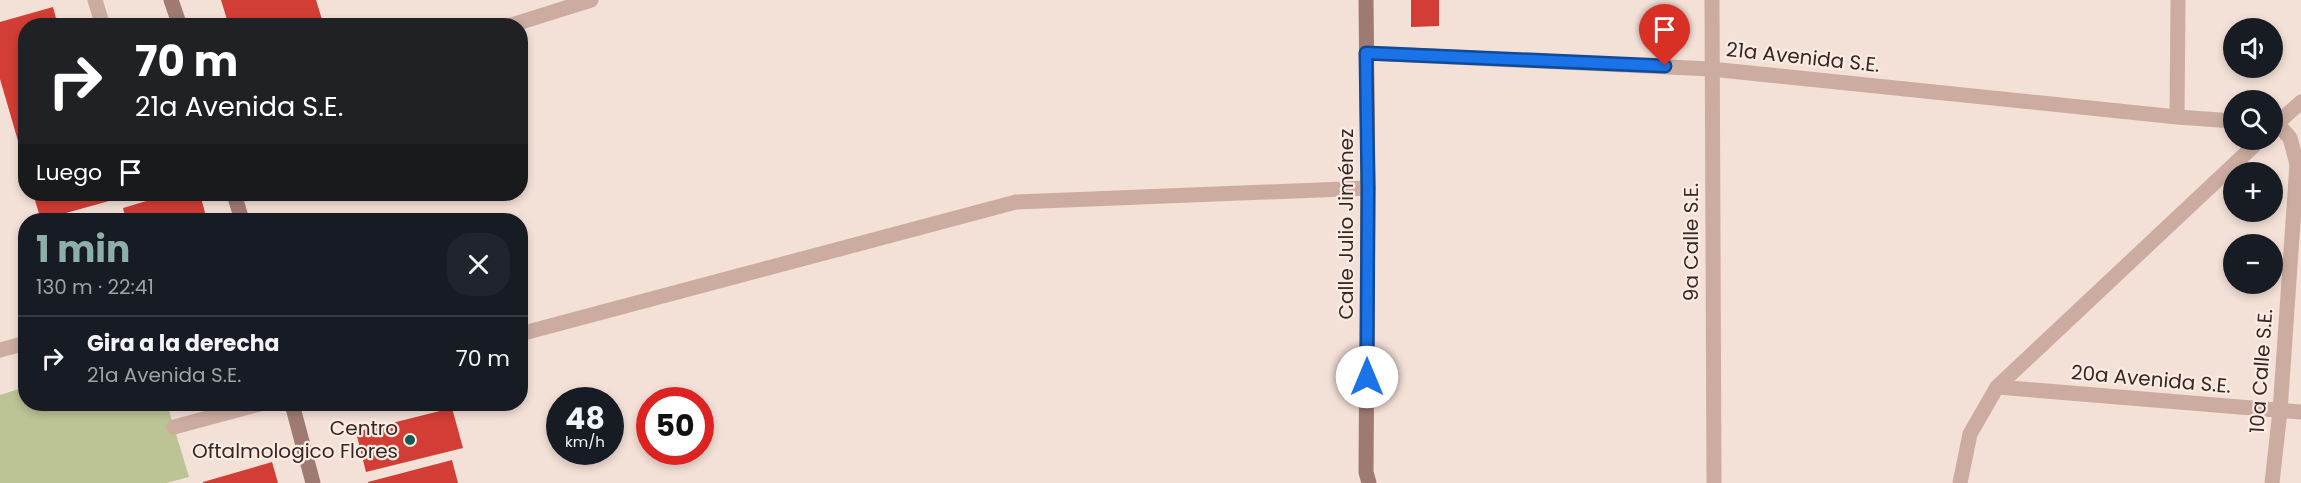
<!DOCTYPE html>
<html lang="es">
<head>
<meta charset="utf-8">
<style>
	:root { --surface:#171b24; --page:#20242c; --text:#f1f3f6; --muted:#9ea1a6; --line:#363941; --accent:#8eaeac }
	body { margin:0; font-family:Poppins,sans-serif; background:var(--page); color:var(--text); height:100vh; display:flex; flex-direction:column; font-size:22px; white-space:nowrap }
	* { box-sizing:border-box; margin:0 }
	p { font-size:20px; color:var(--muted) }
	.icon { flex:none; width:33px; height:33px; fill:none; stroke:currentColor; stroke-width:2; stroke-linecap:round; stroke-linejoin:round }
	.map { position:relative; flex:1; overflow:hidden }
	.drawer { position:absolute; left:18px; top:213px; width:510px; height:198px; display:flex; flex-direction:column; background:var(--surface); border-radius:24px; box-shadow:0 3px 9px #0003 }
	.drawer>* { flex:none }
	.banner { position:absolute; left:18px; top:18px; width:510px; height:183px; border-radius:24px; box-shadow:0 3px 9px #0003; background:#202124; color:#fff; overflow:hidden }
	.buttons { position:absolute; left:2223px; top:18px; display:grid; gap:12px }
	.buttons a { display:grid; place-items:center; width:60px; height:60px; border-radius:50%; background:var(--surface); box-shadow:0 3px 9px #0003; font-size:30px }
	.speed { position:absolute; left:546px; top:387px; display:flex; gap:12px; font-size:30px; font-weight:700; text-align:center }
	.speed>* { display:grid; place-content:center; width:78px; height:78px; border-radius:50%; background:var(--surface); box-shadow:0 3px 9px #0003; line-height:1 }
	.speed small { font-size:15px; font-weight:400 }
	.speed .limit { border:9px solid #d22; background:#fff; color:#111 }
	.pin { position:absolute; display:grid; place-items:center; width:51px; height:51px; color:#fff; margin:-62px -26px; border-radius:50% 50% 50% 0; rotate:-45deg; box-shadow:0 0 6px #0007 }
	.pin .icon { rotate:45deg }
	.me { position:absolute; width:66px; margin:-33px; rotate:0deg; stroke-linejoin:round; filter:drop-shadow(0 0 4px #0008) }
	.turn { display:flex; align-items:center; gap:21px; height:126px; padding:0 18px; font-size:27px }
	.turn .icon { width:78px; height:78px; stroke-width:2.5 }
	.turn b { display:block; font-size:42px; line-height:51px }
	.then { display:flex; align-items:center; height:57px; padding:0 18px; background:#0003; gap:12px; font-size:22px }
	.round { display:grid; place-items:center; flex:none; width:63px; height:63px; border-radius:24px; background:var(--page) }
	.headline { display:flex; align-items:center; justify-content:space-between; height:102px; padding:0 18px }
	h1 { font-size:36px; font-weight:700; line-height:45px; color:var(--accent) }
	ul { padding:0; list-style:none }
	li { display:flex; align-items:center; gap:18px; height:84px; padding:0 18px; border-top:2px solid var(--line) }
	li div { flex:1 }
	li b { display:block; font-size:22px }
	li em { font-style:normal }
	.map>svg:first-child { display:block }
	.green { fill:#bcc395 }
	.building { fill:#d23d35 }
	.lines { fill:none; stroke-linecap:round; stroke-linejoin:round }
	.lane { stroke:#ccaca1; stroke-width:15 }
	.street { stroke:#ccaca1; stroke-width:15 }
	.secondary { stroke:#9f7a72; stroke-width:15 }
	.route-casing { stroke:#114b97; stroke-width:15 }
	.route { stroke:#1a73e8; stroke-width:10 }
	.poi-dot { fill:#165a52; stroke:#fbebe2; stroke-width:2 }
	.labels { text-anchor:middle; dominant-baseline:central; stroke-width:4.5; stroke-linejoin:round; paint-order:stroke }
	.street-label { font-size:20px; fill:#352724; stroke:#fbebe2 }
	.poi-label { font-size:20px; fill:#352724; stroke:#fbebe2; text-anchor:end }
</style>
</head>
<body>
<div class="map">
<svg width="2301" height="483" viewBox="0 0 2301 483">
	<rect width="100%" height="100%" fill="#f3e0d6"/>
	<path class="green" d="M25,387L26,404H167L189,477L166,483H0V395Z"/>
	<path class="building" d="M221,0H316L324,26H229Z
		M1411,0H1439V26L1411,27Z
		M53,7L58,26H26L25,165L0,79V22Z
		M33,194H107L109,201L41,220Z
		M170,194H200L207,220H126L123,208Z
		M452,408L463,448L366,472L356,432Z
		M452,460L458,483H368V482Z
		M272,462L278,483H203V482Z"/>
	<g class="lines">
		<path class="lane" d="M95,0L103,26
			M0,350L26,343
			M174,427L260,404"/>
		<path class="street" d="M1712,0L1714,483
			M508,26L591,0
			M1366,53L1711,69L2177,117L2234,121
			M2177,117L2178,0
			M2272,128L2301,102
			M520,334L1016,202L1368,188
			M1997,387L2301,412
			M1960,483L1970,434L1997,387L2260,140
			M2272,483L2280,411L2297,164L2290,138L2277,123H2272"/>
		<path class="secondary" d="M171,0L180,26
			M1366,0L1368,188L1366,472L1369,483
			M234,194L242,220
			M292,404L313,483"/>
	</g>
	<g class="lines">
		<g class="route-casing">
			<path id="route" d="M1367,377L1368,188L1366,53L1665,66"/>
		</g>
		<use href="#route" class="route"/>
	</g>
	<circle class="poi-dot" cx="410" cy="440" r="6"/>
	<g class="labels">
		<g class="street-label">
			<text transform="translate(1803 57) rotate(6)">21a Avenida S.E.</text>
			<text transform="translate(1346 224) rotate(-90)">Calle Julio Jiménez</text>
			<text transform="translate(1691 242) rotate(-90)">9a Calle S.E.</text>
			<text transform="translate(2261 371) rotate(-86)">10a Calle S.E.</text>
			<text transform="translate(2151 379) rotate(5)">20a Avenida S.E.</text>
		</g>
		<g class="poi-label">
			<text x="398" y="428">Centro<tspan x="398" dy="23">Oftalmologico Flores</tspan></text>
		</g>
	</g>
</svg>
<div class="buttons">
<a><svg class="icon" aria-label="sound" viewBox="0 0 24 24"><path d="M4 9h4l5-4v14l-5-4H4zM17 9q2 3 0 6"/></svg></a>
<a><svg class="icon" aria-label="search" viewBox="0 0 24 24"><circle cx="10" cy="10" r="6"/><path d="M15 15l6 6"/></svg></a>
<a>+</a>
<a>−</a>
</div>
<div class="speed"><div>48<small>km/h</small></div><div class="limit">50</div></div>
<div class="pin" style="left:1665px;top:66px;background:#d93025"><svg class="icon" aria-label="arrive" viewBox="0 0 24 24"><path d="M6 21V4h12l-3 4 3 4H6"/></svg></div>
<svg class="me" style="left:1367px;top:377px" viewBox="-20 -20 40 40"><circle r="19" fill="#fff"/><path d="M0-13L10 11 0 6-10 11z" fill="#1a73e8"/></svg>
<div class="banner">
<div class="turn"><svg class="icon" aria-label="right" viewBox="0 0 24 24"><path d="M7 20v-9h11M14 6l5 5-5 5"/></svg><div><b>70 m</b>21a Avenida S.E.</div></div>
<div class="then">Luego<svg class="icon" aria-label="arrive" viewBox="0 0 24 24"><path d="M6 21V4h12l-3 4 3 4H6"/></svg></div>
</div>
<section class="drawer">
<div class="headline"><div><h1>1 min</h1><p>130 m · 22:41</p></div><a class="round"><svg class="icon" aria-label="close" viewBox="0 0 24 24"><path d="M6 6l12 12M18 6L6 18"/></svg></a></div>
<ul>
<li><svg class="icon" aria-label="right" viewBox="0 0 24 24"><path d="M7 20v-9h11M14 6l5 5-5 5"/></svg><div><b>Gira a la derecha</b><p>21a Avenida S.E.</p></div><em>70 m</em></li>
</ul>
</section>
</div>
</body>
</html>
